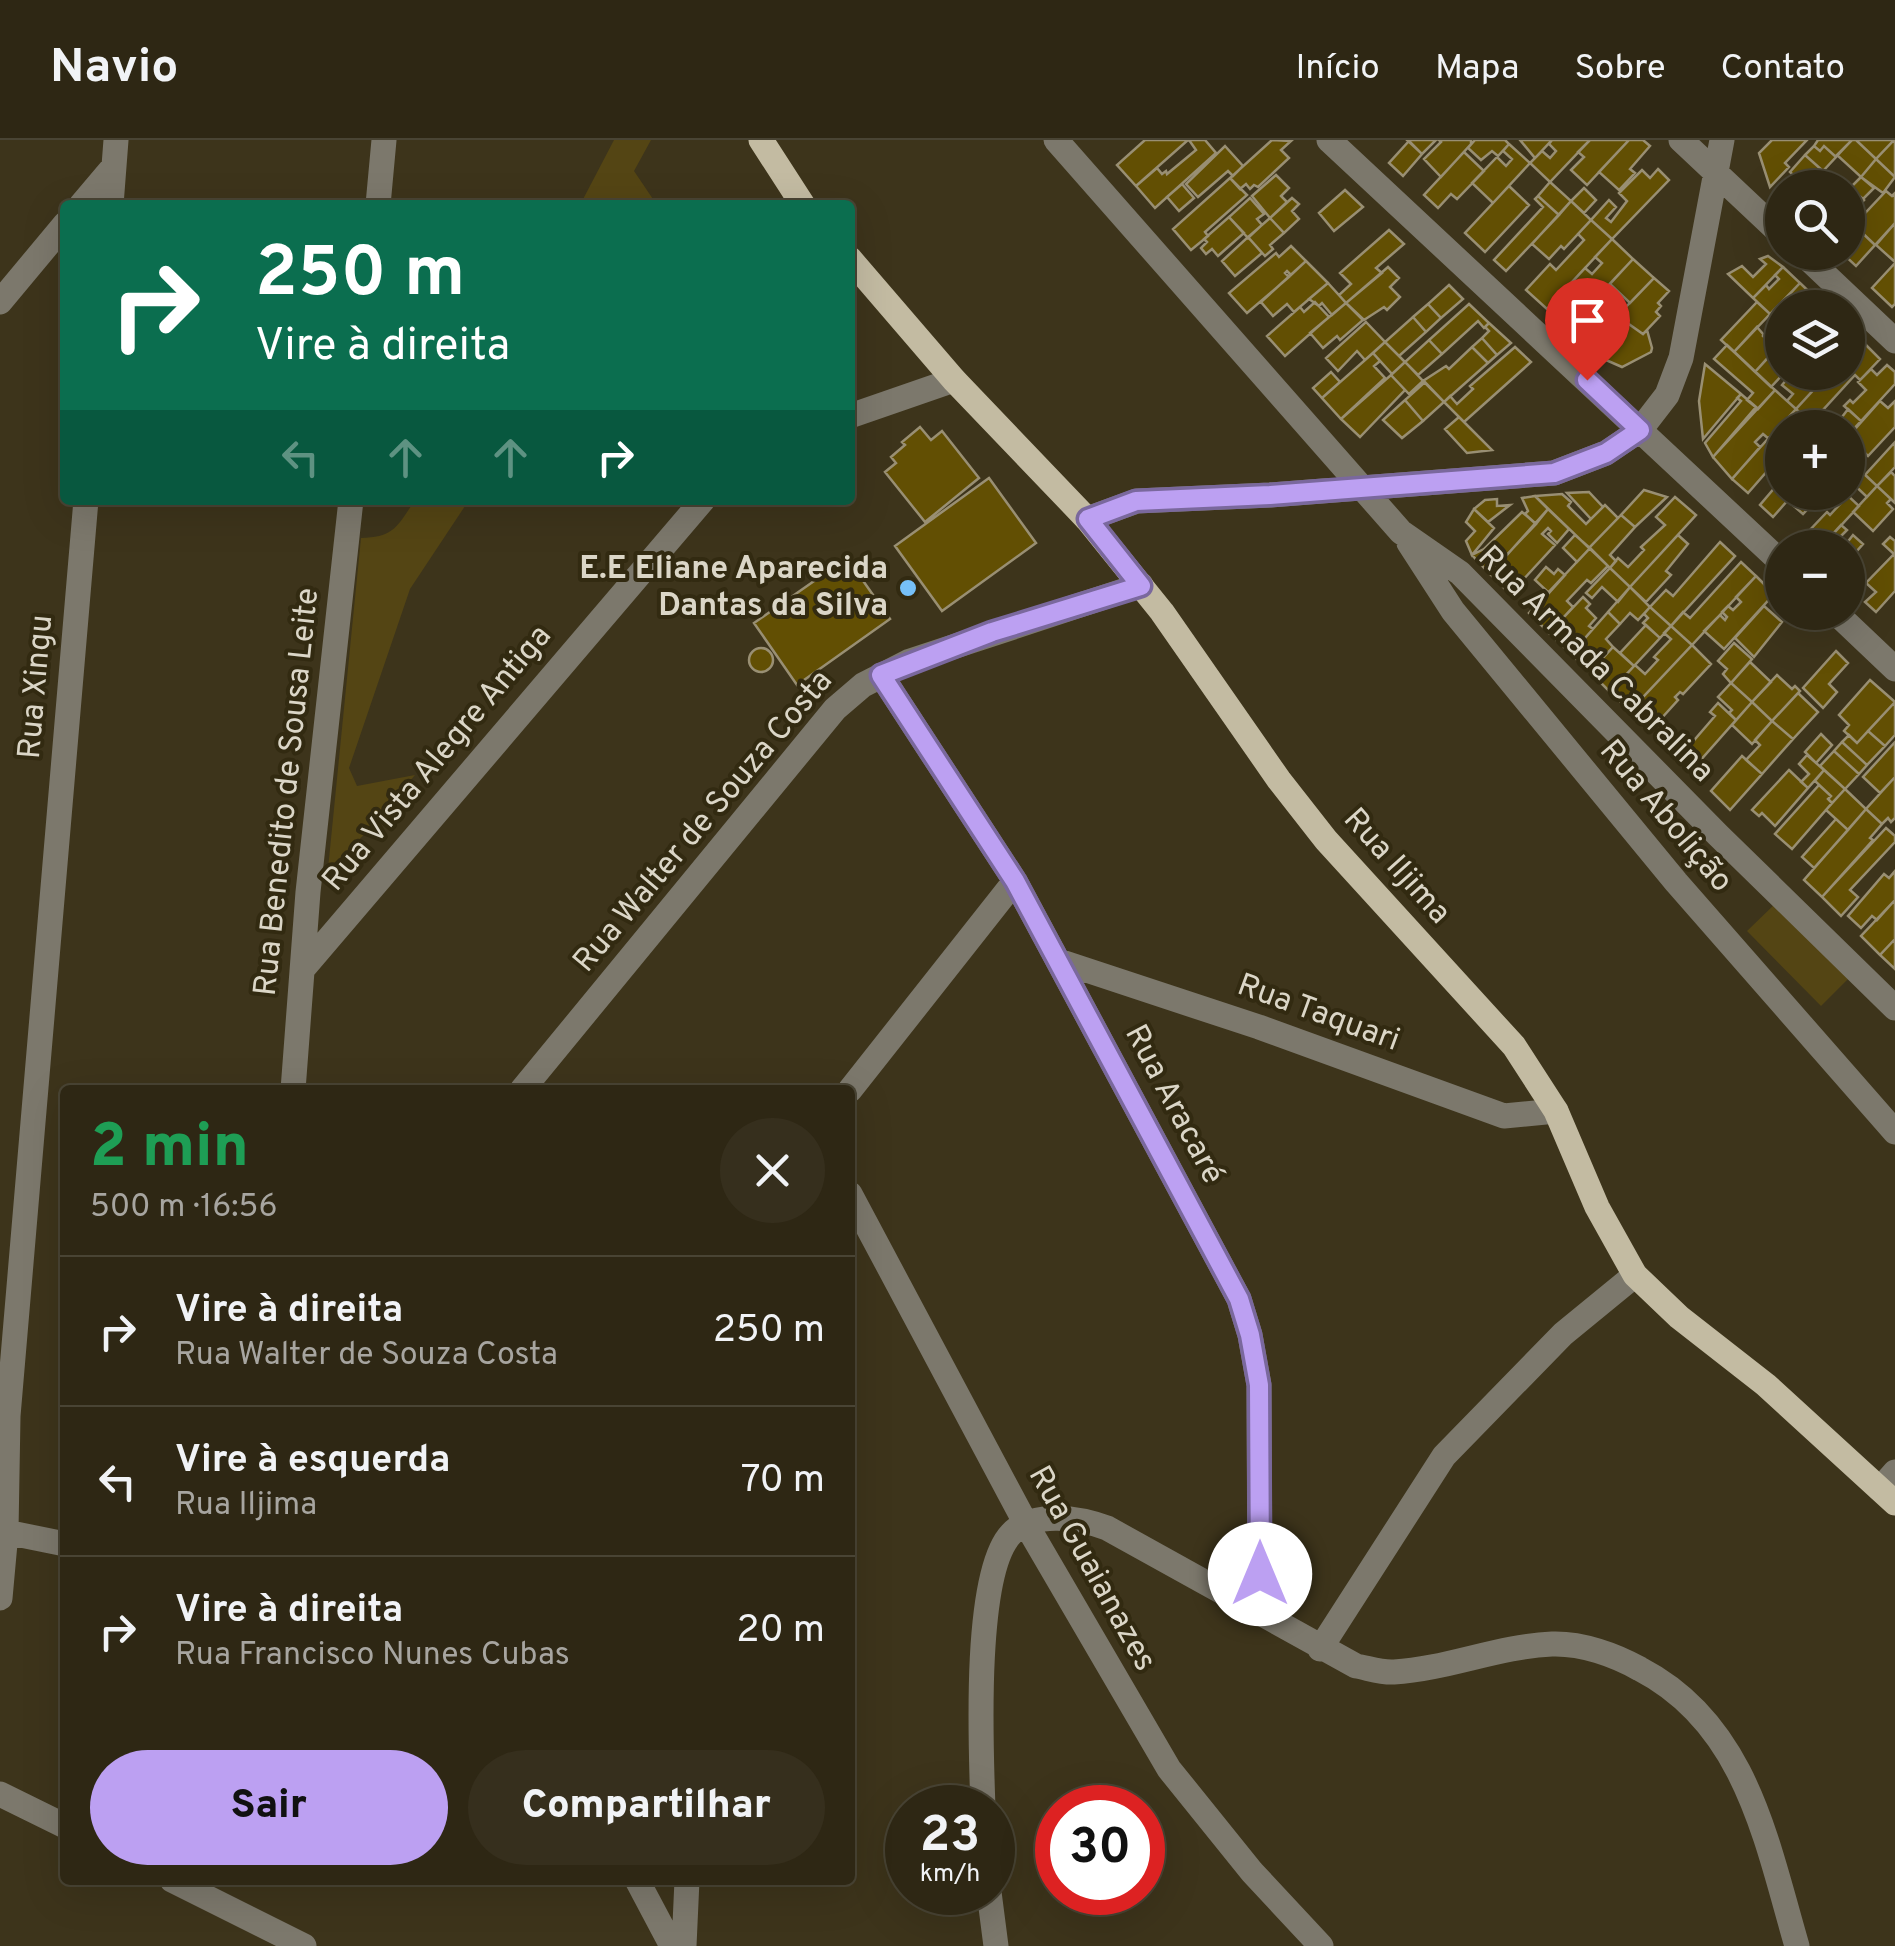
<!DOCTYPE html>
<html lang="pt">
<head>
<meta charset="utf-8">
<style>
	:root { --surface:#2e2714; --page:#362f1d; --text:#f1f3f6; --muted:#a7a5a0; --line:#494434; --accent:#bca0f2 }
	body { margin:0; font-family:Overpass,sans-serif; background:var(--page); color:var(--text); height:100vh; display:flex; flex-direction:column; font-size:38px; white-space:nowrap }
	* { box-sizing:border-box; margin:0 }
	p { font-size:32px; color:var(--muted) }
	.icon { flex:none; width:55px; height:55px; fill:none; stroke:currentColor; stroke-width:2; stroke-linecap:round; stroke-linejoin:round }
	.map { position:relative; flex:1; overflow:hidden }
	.panel { position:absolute; left:60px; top:945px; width:795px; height:800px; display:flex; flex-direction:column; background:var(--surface); border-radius:10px; box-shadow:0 10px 40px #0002,0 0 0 2px var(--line) }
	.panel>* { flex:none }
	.top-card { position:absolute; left:60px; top:60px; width:795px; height:305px; border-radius:10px; box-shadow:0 10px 40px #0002,0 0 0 2px var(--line); background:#0b6e4f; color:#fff; overflow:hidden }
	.controls { position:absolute; left:1765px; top:30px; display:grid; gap:20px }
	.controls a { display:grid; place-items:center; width:100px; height:100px; border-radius:50%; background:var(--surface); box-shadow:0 10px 40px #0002,0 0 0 2px var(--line); font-size:50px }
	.speed { position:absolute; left:885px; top:1645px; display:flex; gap:20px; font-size:50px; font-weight:700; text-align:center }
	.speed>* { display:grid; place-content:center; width:130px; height:130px; border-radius:50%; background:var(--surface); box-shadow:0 10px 40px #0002,0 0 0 2px var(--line); line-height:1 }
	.speed small { font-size:25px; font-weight:400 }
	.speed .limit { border:15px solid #d22; background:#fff; color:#111 }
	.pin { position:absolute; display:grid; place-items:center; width:85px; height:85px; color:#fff; margin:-102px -42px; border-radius:50% 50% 50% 0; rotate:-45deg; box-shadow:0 0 10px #0007 }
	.pin .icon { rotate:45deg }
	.me { position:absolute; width:110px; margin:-55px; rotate:0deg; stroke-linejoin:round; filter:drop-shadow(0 0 8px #0008) }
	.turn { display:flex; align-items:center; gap:35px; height:210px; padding:0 30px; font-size:45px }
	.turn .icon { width:130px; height:130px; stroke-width:2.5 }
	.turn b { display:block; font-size:70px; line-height:85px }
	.lanes { display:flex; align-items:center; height:95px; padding:0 30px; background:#0003; justify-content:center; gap:50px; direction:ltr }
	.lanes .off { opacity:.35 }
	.round { display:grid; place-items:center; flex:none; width:105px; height:105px; border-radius:52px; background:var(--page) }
	.summary { display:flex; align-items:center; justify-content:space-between; height:170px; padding:0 30px }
	h1 { font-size:60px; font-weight:800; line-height:75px; color:#1e9e55 }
	.cta { display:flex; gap:20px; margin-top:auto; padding:20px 30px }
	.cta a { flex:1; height:115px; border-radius:60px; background:var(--accent); color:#111; font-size:40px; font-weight:800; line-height:115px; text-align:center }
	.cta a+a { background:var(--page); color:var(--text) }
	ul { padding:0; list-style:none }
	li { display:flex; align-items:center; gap:30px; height:150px; padding:0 30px; border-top:2px solid var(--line) }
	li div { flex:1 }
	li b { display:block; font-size:38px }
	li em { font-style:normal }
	header { display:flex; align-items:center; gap:60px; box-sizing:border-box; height:140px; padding:0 50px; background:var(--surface); border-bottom:2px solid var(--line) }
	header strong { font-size:48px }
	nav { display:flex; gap:55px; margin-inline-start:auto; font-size:35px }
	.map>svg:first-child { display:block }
	.green { fill:#544514 }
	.building { fill:#624f03; stroke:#998f73; stroke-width:2.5 }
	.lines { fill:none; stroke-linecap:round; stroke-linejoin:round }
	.minor { stroke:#7c786c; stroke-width:25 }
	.major { stroke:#c3bba2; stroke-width:25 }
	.route-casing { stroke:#7a689d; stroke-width:25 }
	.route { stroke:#bca0f2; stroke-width:18 }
	.poi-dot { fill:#76c0f7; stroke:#322a11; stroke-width:4 }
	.labels { text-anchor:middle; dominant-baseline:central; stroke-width:8; stroke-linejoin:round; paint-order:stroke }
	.poi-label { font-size:32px; font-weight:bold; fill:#dbd6c7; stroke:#322a11; text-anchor:end }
	.street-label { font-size:32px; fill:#dbd6c7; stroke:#322a11 }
</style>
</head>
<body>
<header>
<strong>Navio</strong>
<nav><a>Início</a><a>Mapa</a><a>Sobre</a><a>Contato</a></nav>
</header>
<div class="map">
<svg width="1895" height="1806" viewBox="0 0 1895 1806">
	<rect width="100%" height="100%" fill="#3d341b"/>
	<path class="green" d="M614,0H651L634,31L657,65H580Z
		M415,360H469L410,449L349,628L357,646L415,635L369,690L328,729L361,398C394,397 397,387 415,360Z
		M1777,762L1851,836L1821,866L1747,791Z"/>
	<path class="building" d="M1145,0H1188L1136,46L1117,25Z
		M1189,0H1205L1216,13L1155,68L1136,46L1157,28L1162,34L1166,31L1167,34L1196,10Z
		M1272,0L1291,1L1281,10L1289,18L1258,47L1254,45L1250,49L1246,44L1240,49L1230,38Z
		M1407,0H1436L1422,14Z
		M1439,0H1471V4L1441,37L1424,19L1441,2Z
		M1475,0H1505L1509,4L1498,16L1492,11L1481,20L1468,8Z
		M1520,0H1552L1535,18Z
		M1552,0H1590L1550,42L1530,23L1542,11L1550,18L1556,11L1549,4Z
		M1590,0H1629L1587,45L1571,30L1584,17L1578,12Z
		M1629,0H1643L1650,6L1630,29L1635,33L1619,50L1599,32Z
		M1772,0H1807L1785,23L1789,27L1770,47L1759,13Z
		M1852,0H1856L1876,19L1861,37L1837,15Z
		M1852,0L1836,17L1824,6L1820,11L1814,6L1818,0Z
		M1856,0H1894L1876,19Z
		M1894,0H1895V37L1876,19Z
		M1409,1L1422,14L1403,36L1389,23Z
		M1509,4L1530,23L1493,63L1472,43L1497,17L1506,26L1512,19L1503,11Z
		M1225,6L1243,26L1233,36L1228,31L1198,57L1186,44Z
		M1814,6L1820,11L1824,6L1836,17L1823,31L1805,15Z
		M1464,12L1484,31L1457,59L1451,54L1438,68L1424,55Z
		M1805,15L1823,31L1807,48H1788L1795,37L1790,32Z
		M1876,19L1895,37L1883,53L1861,37Z
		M1658,29L1669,40L1612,99L1591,80L1609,60L1616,67L1606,78L1611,82L1627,61L1619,53L1642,30L1650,38Z
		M1276,35L1289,48L1281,56L1287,62L1270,78L1252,56Z
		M1861,37L1874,48L1863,59L1850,48Z
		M1230,38L1247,55L1205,92L1208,96L1191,110L1173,89Z
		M1550,42L1571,61L1559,75L1538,56Z
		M1182,44L1194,58L1179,71L1167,57Z
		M1509,46L1529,65L1485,112L1465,93Z
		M1584,48L1596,60L1584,73L1571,61Z
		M1850,48L1864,60L1855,70L1848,63Z
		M1345,50L1363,67L1334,91L1319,73Z
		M1886,51L1892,56L1895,53V83L1875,105L1854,85Z
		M1538,56L1559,75L1506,131L1494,120L1543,67L1535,59Z
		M1250,58L1264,74L1257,79L1262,85L1248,98L1229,77Z
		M1292,58L1299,64L1292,71L1299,79L1284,93L1270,78Z
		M1571,61L1591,80L1564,109L1561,106L1549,119L1532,104Z
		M1229,77L1244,93L1218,116L1212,109L1206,114L1201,108L1207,102L1204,99Z
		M1270,78L1284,93L1270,105L1273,109L1265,116L1248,97Z
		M1591,80L1612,99L1547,169L1526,150L1550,124L1556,130L1584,100L1578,94Z
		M1895,83V122L1876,105Z
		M1854,85L1875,105L1856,126L1841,112H1848V92Z
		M1389,90L1404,104L1376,128L1382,133L1346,163L1339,155L1351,144L1340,133Z
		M1248,97L1262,113L1235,136L1222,121Z
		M1612,99L1633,119L1568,188L1547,169L1585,128L1592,134L1602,123L1595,117Z
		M1291,106L1306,121L1291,135L1287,131L1285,133L1289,137L1247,173L1229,153L1276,113L1279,117Z
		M1768,116L1783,127L1753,158L1728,134L1742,126L1753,137L1766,124L1760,119Z
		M1633,119L1654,138L1630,163L1610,144Z
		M1306,121L1328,143L1294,172L1287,164L1273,176L1261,162Z
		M1895,123V164L1892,167L1872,148Z
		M1388,127L1399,138L1390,147L1400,157L1387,170L1384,167L1364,180L1346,163Z
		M1783,127L1800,143L1770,174L1753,158L1766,145L1769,149L1779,139L1775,135Z
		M1654,138L1669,151L1658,163L1661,166L1656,172L1660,176L1643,194L1623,180L1627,175L1623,170Z
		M1328,143L1346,163L1332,175L1322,163L1319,166L1309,159Z
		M1800,143L1820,162L1815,168H1798L1787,157Z
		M1449,145L1463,159L1441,178L1428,164Z
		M1315,162L1329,177L1285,216L1267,196L1300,167L1304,172Z
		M1593,162L1599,168L1581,187L1585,190L1578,198L1568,188Z
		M1757,162L1770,174L1734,212L1721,200Z
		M1346,163L1363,180L1340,200L1337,196L1323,208L1310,193Z
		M1428,164L1441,178L1426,192L1413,177Z
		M1469,164L1489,183L1484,188L1478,181L1442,214L1429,200Z
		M1607,167L1617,176L1588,207L1578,198Z
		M1782,175V202L1776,209L1763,196Z
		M1413,177L1426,192L1399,216L1385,202Z
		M1366,182L1385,202L1365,220L1357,211L1338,231L1326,218Z
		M1626,182L1643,194L1647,190L1652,208L1651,212L1622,227L1599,217Z
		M1489,183L1511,203L1497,215L1482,198L1489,191L1485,187Z
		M1757,187L1776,209L1755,232L1734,212Z
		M1482,198L1497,215L1488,223L1472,207Z
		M1429,200L1442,214L1418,235L1405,222Z
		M1861,200L1880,219L1860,240L1855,235L1823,270L1829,275L1815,288L1796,269L1830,232H1848V214Z
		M1385,202L1405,222L1392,234L1373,213Z
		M1782,202V232H1785L1771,247L1755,232Z
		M1727,205L1775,250L1758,269L1747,260L1753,253L1714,219Z
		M1472,207L1488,223L1444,262L1423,241L1446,226L1449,229Z
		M1515,207L1531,222L1464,282L1444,262L1450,256L1457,264L1473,249L1470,246Z
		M1373,213L1380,221L1374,226L1385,238L1341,279L1322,258Z
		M1405,222L1423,241L1409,254L1391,235Z
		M1705,224L1741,254L1703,299L1699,261Z
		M1887,225L1895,232V244L1861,281L1844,266L1850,260L1853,263L1866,250L1858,242L1871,229L1877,235Z
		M1331,232L1340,242L1322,258L1313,248Z
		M1793,232H1830L1796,269L1787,261L1793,254L1782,245Z
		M1391,235L1405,250L1360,297L1341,279Z
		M1425,242L1444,262L1423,281L1405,260Z
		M1775,250L1796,269L1769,299L1763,294L1755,302L1760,307L1732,339L1713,317Z
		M1741,254L1756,267L1713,317L1705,303L1741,261L1737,258Z
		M1405,260L1423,281L1402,298L1383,280Z
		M1880,261L1888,268L1895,261V287L1868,316L1848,297Z
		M1796,269L1815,288H1787L1782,284Z
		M1848,269L1861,281L1848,295V288L1836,285Z
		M1459,277L1492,310L1467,313L1445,289Z
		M920,287L931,300L942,291L979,338L925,382L885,332L896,323L891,317L905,305L902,302Z
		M1774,292L1782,300V314L1748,353L1732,339Z
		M1895,302V327L1877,346L1865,335Z
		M1857,327L1877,346L1867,357L1848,339Z
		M1891,332L1895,336V363L1877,346Z
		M989,338L1036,403L942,471L895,406Z
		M1782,339V352H1795L1773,377L1760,365Z
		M1877,346L1891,359L1887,363L1893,369L1873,391L1853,372Z
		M1644,350L1667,357L1635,387L1621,375Z
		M1589,352L1603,367L1591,379L1567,353Z
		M1795,352H1830L1832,355L1828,360L1822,354L1803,374L1788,361Z
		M1834,352H1844L1859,366L1822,406L1808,392L1827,372L1830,375L1841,363L1832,355Z
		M1562,354L1571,362L1568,366L1586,384L1605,365L1618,378L1589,408L1535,356Z
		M1535,356L1548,369L1536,384L1525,374L1528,371L1522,358Z
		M1675,357L1696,375L1630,447L1610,428L1618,418L1628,427L1644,410L1641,407L1665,385L1656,377Z
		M1497,359V366L1510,365L1488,382L1474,369L1485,360Z
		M1474,369L1494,388L1472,415L1466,401L1475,391L1466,382Z
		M1548,369L1569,389L1557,403L1548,394L1551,391L1548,388L1542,394L1555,405L1510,454L1490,434Z
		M1522,372L1536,384L1499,423L1484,409Z
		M1621,375L1635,387L1610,415L1616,421L1610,428L1589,408Z
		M1841,385L1847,390L1839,398L1846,404L1853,395L1863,404L1848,421V408H1820Z
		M1575,395L1590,408L1577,422L1563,408Z
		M1678,395L1688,404L1666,431L1671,435L1646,462L1630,447Z
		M1890,397L1895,401V451L1876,472L1865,462L1876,452L1866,443L1894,414L1883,404Z
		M1720,402L1735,416L1671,486L1650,467L1666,450L1673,456Z
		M1590,408L1608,426L1591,443L1587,440L1567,461L1573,467L1549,493L1529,473Z
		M1484,409L1499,423L1490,434L1472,415Z
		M847,418L890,479L797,545L754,483Z
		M1741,422L1756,436L1692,505L1671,486L1683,472L1690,478Z
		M1546,427L1554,434L1558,429L1565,435L1549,453L1535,440Z
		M1610,428L1630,447L1618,462L1602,447L1592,458L1586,453Z
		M1756,436L1774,454L1724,509L1704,491L1720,475L1725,480L1727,477L1722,472L1728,466L1733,470L1741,462L1736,457Z
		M1630,447L1650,467L1638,480L1630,473L1620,484L1608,472Z
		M1583,457L1590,464L1586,468L1596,478L1589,486L1593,489L1571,514L1549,493Z
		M1764,466L1782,482L1754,517L1735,498Z
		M1650,467L1671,486L1660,498L1643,483L1648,478L1644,474Z
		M1608,472L1620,484L1606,499L1613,507L1590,532L1571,514Z
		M1646,485L1660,498L1634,526L1620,513Z
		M1671,486L1692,505L1630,571L1610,552L1635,525L1645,534L1658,520L1654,517L1671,499L1664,493Z
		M1734,503L1752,519L1731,543L1723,534L1727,529L1718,521Z
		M1692,505L1711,524L1683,554L1680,552L1675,557L1678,560L1650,591L1630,571Z
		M1613,507L1634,526L1610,552L1590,532Z
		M749 520a12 12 0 1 1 24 0a12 12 0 1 1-24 0Z
		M1836,511L1848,523L1829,544L1837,552L1823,568L1803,548Z
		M1750,522L1771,542L1752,562L1731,543Z
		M1777,535L1792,549L1795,546L1800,551L1772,581L1752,562Z
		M1870,540L1895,562L1857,603L1844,591L1849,585L1839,575Z
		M1731,543L1752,562L1736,580L1729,573L1732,570L1718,557Z
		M1798,553L1818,572L1793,599L1772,581Z
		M1752,562L1772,581L1752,604L1732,585Z
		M1895,562V595L1885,606L1868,591Z
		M1718,563L1736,580L1691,631L1678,619L1715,576L1710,572Z
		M1772,581L1793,599L1762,634L1746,620L1760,605L1755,600Z
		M1868,591L1885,606L1867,625L1842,602L1849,595L1857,603Z
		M1821,594L1832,605L1816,623L1805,612Z
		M1842,602L1867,625L1859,634L1834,611Z
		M1895,602V637L1880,653L1863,637Z
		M1834,611L1859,634L1845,649L1820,626Z
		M1807,615L1824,630L1808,648L1801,642L1809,634L1799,624Z
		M1742,616L1762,634L1730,670L1711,651Z
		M1789,630L1808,648L1775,686L1762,673L1759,676L1752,670Z
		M1824,630L1845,649L1832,663L1828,659L1831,656L1815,641Z
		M1895,637V678L1891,682L1888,678L1882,684L1866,669Z
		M1819,645L1831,656L1828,659L1832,663L1792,709L1775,694Z
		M1845,649L1866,669L1848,690L1826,670Z
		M1866,669L1882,684L1870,698L1873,700L1822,757L1804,740Z
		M1836,679L1848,690L1814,728L1802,717Z
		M1886,688L1895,696V702L1850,750L1858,757L1841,776L1822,757Z
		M1895,731V760L1877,780L1872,776L1861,788L1848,776L1884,734L1889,738Z
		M1895,760V799L1880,815L1861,796Z
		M1895,799V829L1880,815Z"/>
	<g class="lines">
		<path class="minor" d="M1056,0L1401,392L1460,433L1718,695L1895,868
			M1329,0L1782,423
			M1681,0L1782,95
			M81,65L114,26
			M111,65L116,0
			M378,65L384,0
			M1801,112L1895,201
			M0,162L65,84
			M850,276L954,240
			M1087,379L1137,361L1270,355L1554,333L1606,313L1640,290L1667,255L1681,218L1722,0
			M1409,403L1453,471L1676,742L1895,992
			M1835,472L1895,529
			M881,535L1015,741L1239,1159L1250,1195L1259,1245L1260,1471
			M1059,821L1259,887L1504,976L1556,971
			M302,830L703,360
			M293,950L308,752L351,360
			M522,950L835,569L863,545L910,521L1141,445
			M850,950L1015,741
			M850,1054L1026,1384L1169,1629L1252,1732L1321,1806
			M1880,1349L1895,1332
			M6,1392L65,1404
			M0,1458L6,1392L8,1276L86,360
			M1320,1509L1444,1316L1563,1194L1635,1135
			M0,1654L65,1686
			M983,1668C981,1610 973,1434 1011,1394C1034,1370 1080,1378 1107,1388L1356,1526C1368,1528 1382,1533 1394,1532C1447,1529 1499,1506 1552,1504C1582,1503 1615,1515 1640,1529C1746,1584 1766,1700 1797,1806
			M172,1740L304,1806
			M637,1740L672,1806
			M989,1752L996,1806
			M684,1806L687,1740"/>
		<path class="major" d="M761,0L803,65
			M850,119L954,240L1087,379L1162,472L1279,640L1326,700L1514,906L1556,971L1597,1067L1635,1135L1679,1177L1766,1245L1895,1363"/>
	</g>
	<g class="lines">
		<g class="route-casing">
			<path id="route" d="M1260,1434L1259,1245L1250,1195L1239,1159L1015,741L881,535L992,492L1141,446L1088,379L1136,361L1270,355L1554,333L1606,313L1640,290L1587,240"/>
		</g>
		<use href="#route" class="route"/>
	</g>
	<circle class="poi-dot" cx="908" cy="448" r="10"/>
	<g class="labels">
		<g class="poi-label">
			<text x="888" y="430">E.E Eliane Aparecida<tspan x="888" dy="37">Dantas da Silva</tspan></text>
		</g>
		<g class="street-label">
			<text transform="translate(1595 525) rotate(45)">Rua Armada Cabralina</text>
			<text transform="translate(37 547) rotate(-85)">Rua Xingu</text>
			<text transform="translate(438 619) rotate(-50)">Rua Vista Alegre Antiga</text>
			<text transform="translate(288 652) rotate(-84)">Rua Benedito de Sousa Leite</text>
			<text transform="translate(1665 677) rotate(50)">Rua Abolição</text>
			<text transform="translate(704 682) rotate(-50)">Rua Walter de Souza Costa</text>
			<text transform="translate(1396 727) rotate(48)">Rua Iljima</text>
			<text transform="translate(1318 874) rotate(20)">Rua Taquari</text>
			<text transform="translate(1173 965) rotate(62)">Rua Aracaré</text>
			<text transform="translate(1091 1429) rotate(61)">Rua Guaianazes</text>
		</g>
	</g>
</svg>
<div class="controls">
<a><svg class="icon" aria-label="search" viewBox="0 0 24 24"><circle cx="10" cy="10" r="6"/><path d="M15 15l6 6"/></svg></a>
<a><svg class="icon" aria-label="layers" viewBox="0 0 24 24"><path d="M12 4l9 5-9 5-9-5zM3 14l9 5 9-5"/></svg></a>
<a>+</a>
<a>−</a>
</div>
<div class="speed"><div>23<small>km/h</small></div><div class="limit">30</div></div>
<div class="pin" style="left:1587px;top:240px;background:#d93025"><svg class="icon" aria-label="arrive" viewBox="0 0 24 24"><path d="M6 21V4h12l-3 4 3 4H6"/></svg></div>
<svg class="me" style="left:1260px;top:1434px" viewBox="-20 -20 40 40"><circle r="19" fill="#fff"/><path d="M0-13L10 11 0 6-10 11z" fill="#bca0f2"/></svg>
<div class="top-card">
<div class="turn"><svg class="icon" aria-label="right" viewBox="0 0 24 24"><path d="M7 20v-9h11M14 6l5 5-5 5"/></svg><div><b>250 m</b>Vire à direita</div></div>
<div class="lanes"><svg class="icon off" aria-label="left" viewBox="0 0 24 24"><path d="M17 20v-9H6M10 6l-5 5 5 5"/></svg><svg class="icon off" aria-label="ahead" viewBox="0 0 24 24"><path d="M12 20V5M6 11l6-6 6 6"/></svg><svg class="icon off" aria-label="ahead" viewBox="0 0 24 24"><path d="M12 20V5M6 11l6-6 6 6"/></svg><svg class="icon" aria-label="right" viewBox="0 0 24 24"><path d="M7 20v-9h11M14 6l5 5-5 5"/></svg></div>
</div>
<section class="panel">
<div class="summary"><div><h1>2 min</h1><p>500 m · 16:56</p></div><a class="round"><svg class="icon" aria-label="close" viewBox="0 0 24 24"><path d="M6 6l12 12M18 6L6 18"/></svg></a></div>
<ul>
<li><svg class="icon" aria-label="right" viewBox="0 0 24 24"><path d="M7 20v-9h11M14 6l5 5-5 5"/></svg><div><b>Vire à direita</b><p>Rua Walter de Souza Costa</p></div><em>250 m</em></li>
<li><svg class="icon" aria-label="left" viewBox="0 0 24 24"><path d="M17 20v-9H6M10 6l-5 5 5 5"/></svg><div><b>Vire à esquerda</b><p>Rua Iljima</p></div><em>70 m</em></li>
<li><svg class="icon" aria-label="right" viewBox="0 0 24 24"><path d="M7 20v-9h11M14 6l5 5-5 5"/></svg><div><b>Vire à direita</b><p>Rua Francisco Nunes Cubas</p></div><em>20 m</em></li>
</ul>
<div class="cta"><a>Sair</a><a>Compartilhar</a></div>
</section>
</div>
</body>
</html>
